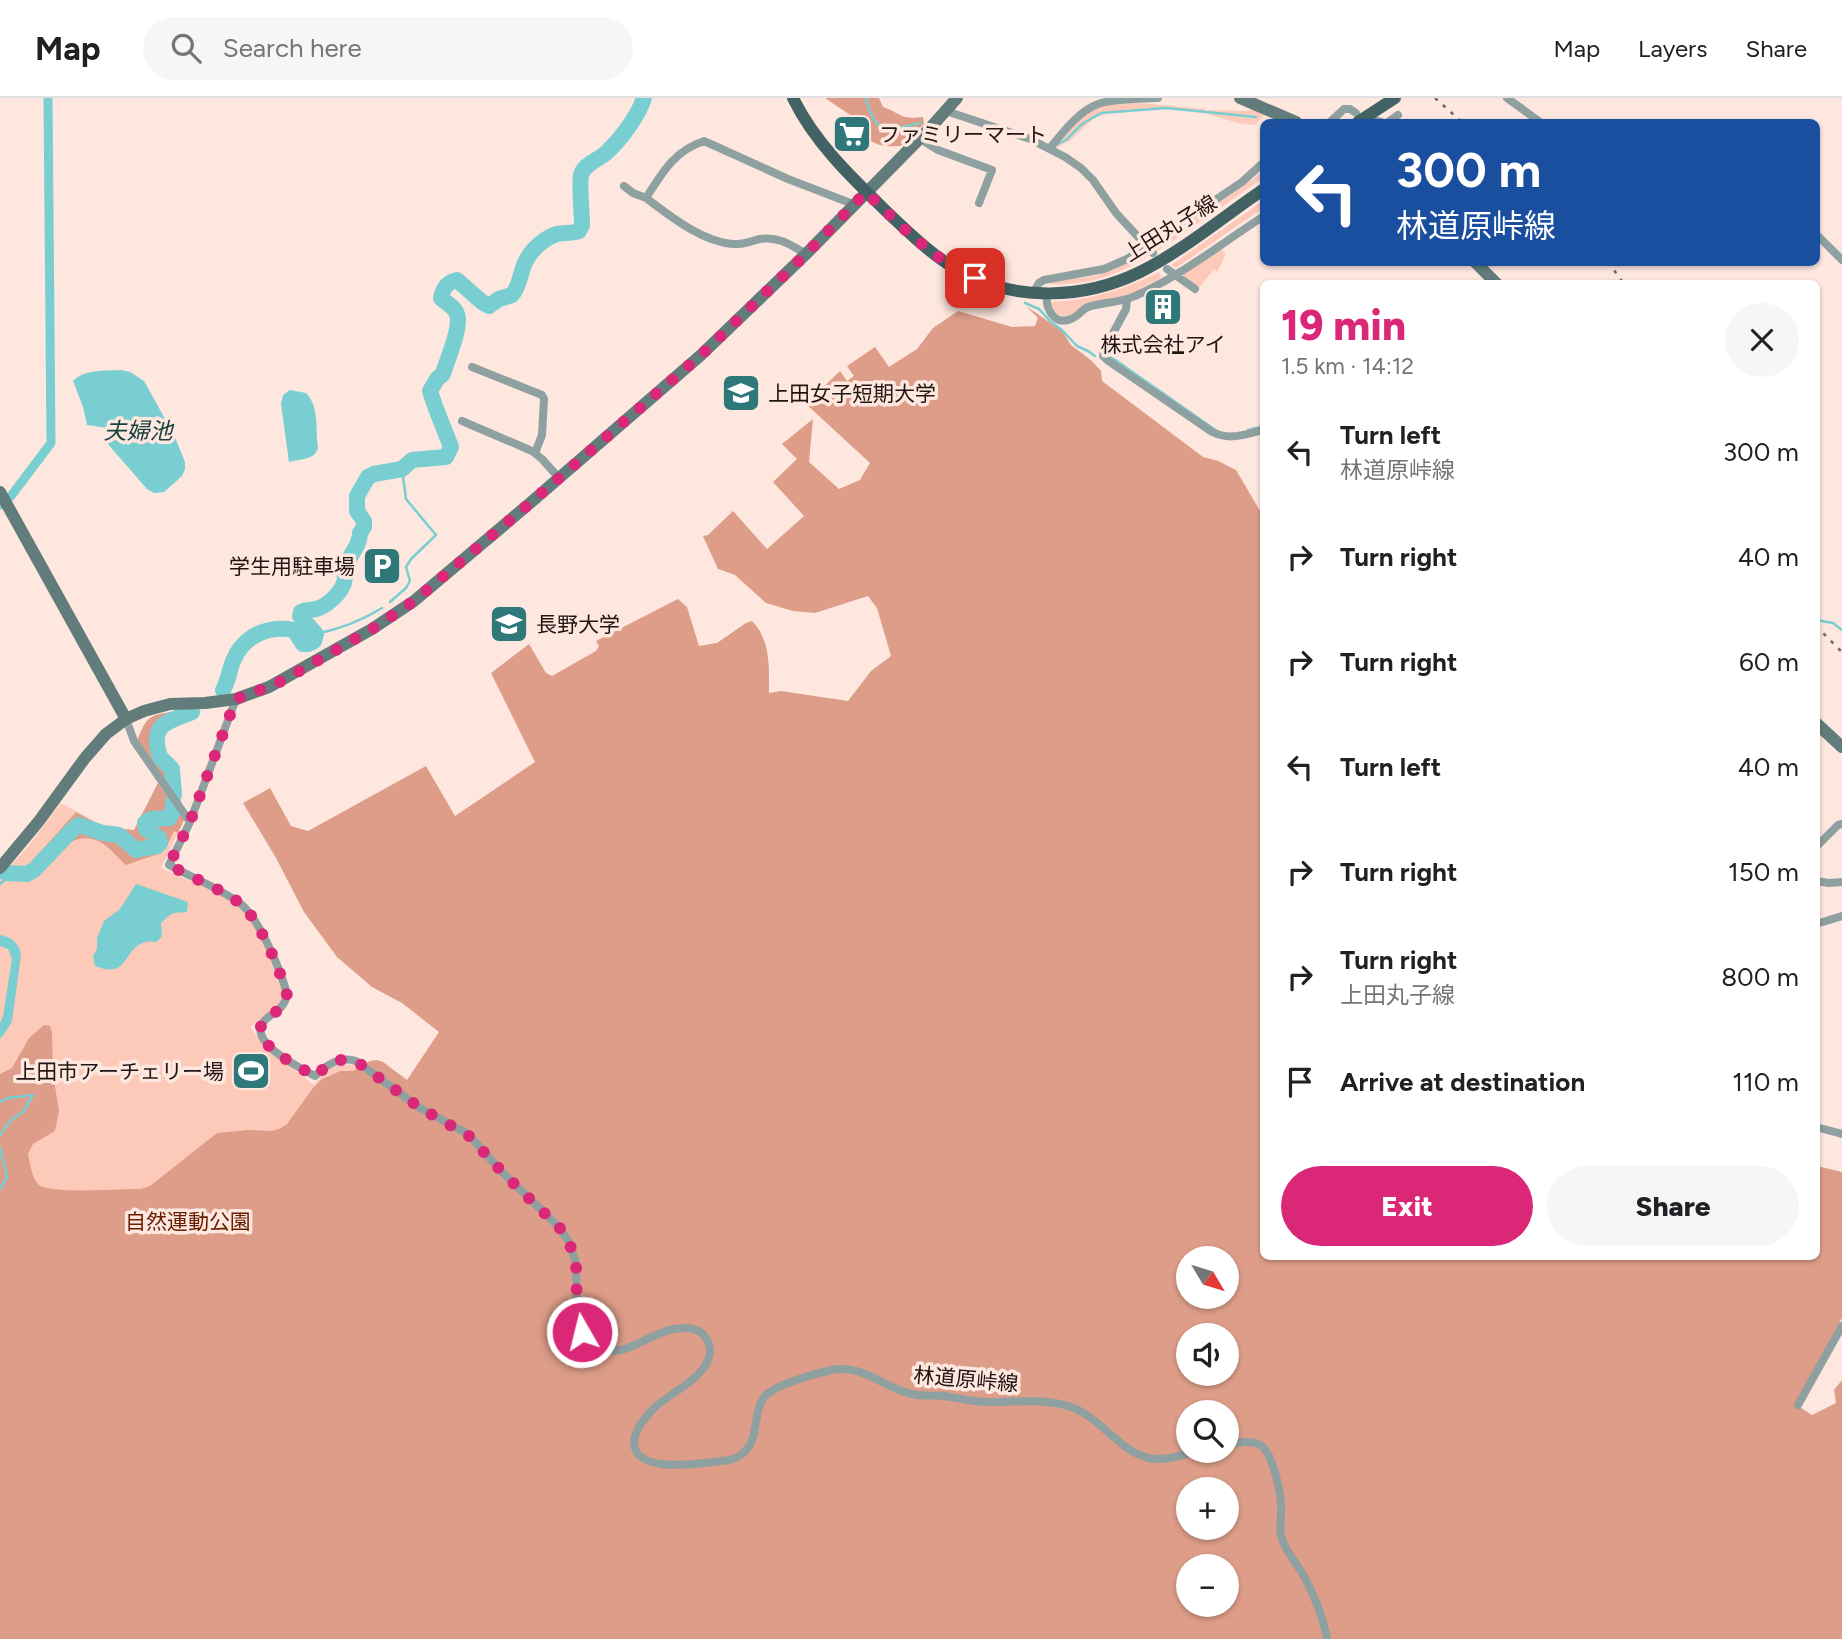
<!DOCTYPE html>
<html lang="en">
<head>
<meta charset="utf-8">
<style>
	:root { --surface:#fff; --page:#f6f6f6; --text:#202124; --muted:#757577; --line:#e0e0e0; --accent:#db2777 }
	body { margin:0; font-family:Figtree,"Noto Sans JP",sans-serif; background:var(--page); color:var(--text); height:100vh; display:flex; flex-direction:column; font-size:26px; white-space:nowrap }
	* { box-sizing:border-box; margin:0 }
	p { font-size:23px; color:var(--muted) }
	.icon { flex:none; width:38px; height:38px; fill:none; stroke:currentColor; stroke-width:2; stroke-linecap:round; stroke-linejoin:round }
	.map { position:relative; flex:1; overflow:hidden }
	.details { position:absolute; left:1260px; top:182px; width:560px; height:980px; display:flex; flex-direction:column; background:var(--surface); border-radius:10px; box-shadow:0 2px 5px #0004 }
	.details>* { flex:none }
	.guide { position:absolute; left:1260px; top:21px; width:560px; height:147px; border-radius:10px; box-shadow:0 2px 5px #0004; background:#1a4fa0; color:#fff; overflow:hidden }
	.needle { width:46px; rotate:128deg }
	.buttons { position:absolute; left:1176px; top:1148px; display:grid; gap:14px }
	.buttons a { display:grid; place-items:center; width:63px; height:63px; border-radius:50%; background:var(--surface); box-shadow:0 2px 5px #0004; font-size:35px }
	.pin { position:absolute; display:grid; place-items:center; width:60px; height:60px; color:#fff; margin:-30px; border-radius:14px; box-shadow:0 4px 10px #0006 }
	.me { position:absolute; width:77px; margin:-38px; rotate:352deg; stroke-linejoin:round; filter:drop-shadow(0 0 5px #0008) }
	.turn { display:flex; align-items:center; gap:24px; height:147px; padding:0 21px; font-size:32px }
	.turn .icon { width:91px; height:91px; stroke-width:2.5 }
	.turn b { display:block; font-size:49px; line-height:60px }
	.round { display:grid; place-items:center; flex:none; width:74px; height:74px; border-radius:37px; background:var(--page) }
	.summary { display:flex; align-items:center; justify-content:space-between; height:119px; padding:0 21px }
	h1 { font-size:42px; font-weight:800; line-height:52px; color:var(--accent) }
	.cta { display:flex; gap:14px; margin-top:auto; padding:14px 21px }
	.cta a { flex:1; height:80px; border-radius:42px; background:var(--accent); color:#fff; font-size:28px; font-weight:800; line-height:80px; text-align:center }
	.cta a+a { background:var(--page); color:var(--text) }
	ul { padding:0; list-style:none }
	li { display:flex; align-items:center; gap:21px; height:105px; padding:0 21px }
	li div { flex:1 }
	li b { display:block; font-size:26px }
	li em { font-style:normal }
	header { display:flex; align-items:center; gap:42px; box-sizing:border-box; height:98px; padding:0 35px; background:var(--surface); border-bottom:2px solid var(--line) }
	header strong { font-size:33px }
	nav { display:flex; gap:38px; margin-inline-start:auto; font-size:24px }
	.search { width:490px; height:63px; background:var(--page); display:flex; align-items:center; gap:18px; box-sizing:border-box; padding:0 24px; border-radius:38px; color:var(--muted); font-size:26px }
	.map>svg:first-child { display:block }
	.green { fill:#fdcaba }
	.forest { fill:#dd9d88; fill-rule:evenodd }
	.water { fill:#78ced0 }
	.lines { fill:none; stroke-linecap:round; stroke-linejoin:round }
	.stream { stroke:#78ced0; stroke-width:2.5 }
	.canal { stroke:#78ced0; stroke-width:9 }
	.river { stroke:#78ced0; stroke-width:16 }
	.street { stroke:#8fa0a0; stroke-width:8 }
	.secondary { stroke:#627c7c; stroke-width:12 }
	.primary { stroke:#426263; stroke-width:12 }
	.rail { stroke:#766661; stroke-width:2.5; stroke-dasharray:3.5 7; stroke-linecap:butt }
	.route { stroke:#db2777; stroke-width:12; stroke-dasharray:0 21.6 }
	.labels { text-anchor:middle; dominant-baseline:central; stroke-width:7; stroke-linejoin:round; paint-order:stroke }
	.poi-label { font-size:21px; fill:#211511; stroke:#fde7df; text-anchor:start }
	.street-label { font-size:21px; fill:#211511; stroke:#fde7df }
	.park-label { font-size:21px; fill:#681c00; stroke:#fde7df }
	.water-label { font-size:23px; font-style:italic; fill:#194243; stroke:#fde7df }
</style>
</head>
<body>
<header>
<strong>Map</strong>
<div class="search"><svg class="icon" aria-label="search" viewBox="0 0 24 24"><circle cx="10" cy="10" r="6"/><path d="M15 15l6 6"/></svg>Search here</div>
<nav><a>Map</a><a>Layers</a><a>Share</a></nav>
</header>
<div class="map">
<svg width="1842" height="1541" viewBox="0 0 1842 1541">
	<rect width="100%" height="100%" fill="#fde7df"/>
	<path class="green" d="M1117,5H1139L1206,11L1204,15L1166,10L1113,14L1102,17L1093,21L1071,42L1056,50L1054,48L1063,37L1092,11Z
		M1252,11L1265,16L1255,27L1238,25L1208,16L1209,12L1246,13Z
		M1263,74V80L1171,144L1157,153L1156,150L1158,147Z
		M1263,103V110L1176,170L1171,167Z
		M1220,150L1226,156L1217,174L1214,171L1199,190L1184,180V175Z
		M1141,158L1146,160C1113,178 1088,188 1049,186C1063,180 1079,181 1094,178C1111,174 1126,166 1141,158Z
		M1159,174L1161,179L1159,181L1135,194L1067,218C1056,218 1054,213 1050,204C1089,202 1124,192 1159,174Z
		M158,685L184,722L161,770C183,780 222,795 239,809C254,823 266,851 274,870C277,879 285,891 282,901C280,910 259,922 250,929L263,946L314,987C330,968 333,966 357,967L503,1081L0,1106V780L30,746L61,705L105,729L134,732Z"/>
	<path class="forest" d="M825,0H879L883,9C902,16 901,22 923,19L924,26L901,48C886,49 875,48 864,38L865,32L853,19Z
		M1026,208L1062,233L1071,247L1092,263L1101,273L1102,283L1203,359L1218,363L1236,372L1263,418L1264,1158H1816L1817,1068L1842,1074V1220L1795,1306L1812,1317L1836,1305L1834,1292L1842,1282V1541H0V976L12,970L29,940L44,927L50,928L52,934L53,976L59,1013L55,1033L33,1046L28,1056C30,1065 32,1081 39,1087C51,1096 115,1091 133,1091H141L150,1088L217,1035L248,1032L272,1033L281,1030L287,1026L313,990L322,981L334,976L340,973H353L370,963L377,962L383,964L407,982L439,934L402,905L372,889L337,859L304,814L276,760L243,705L270,690L291,728L308,733L426,668L455,718L535,664L491,575L529,546L546,575L552,578L596,553L599,548L596,543L678,501L687,509L699,548L717,545L746,525L752,523C771,542 769,570 769,595L781,593L848,603L871,573L891,558L877,510L868,498L815,515L793,513L766,505L735,477L718,471L703,438L708,437L733,413L767,451L804,418L773,384L797,361L782,346L813,321L809,364L839,391L860,382L870,365L806,306L840,273L847,283L854,278L847,268L875,249L889,269L917,251L933,230L958,213L1012,229L1035,228L1038,220ZM1188,1160H1227V1199H1188ZM1188,1237H1227V1276H1188ZM1188,1314H1227V1353H1188ZM1188,1391H1227V1430H1188ZM1188,1468H1227V1507H1188Z
		M201,613C196,616 191,620 185,623C168,632 159,626 160,651L176,666L177,670V700L137,642C140,636 143,626 149,621C159,612 188,614 201,613Z
		M158,685L184,722L178,735L174,733L167,748L161,755L126,767C118,760 110,749 100,744C76,731 57,754 41,768L33,762L76,714L105,730L134,732Z"/>
	<path class="water" d="M121,272L130,274L144,283L174,337L185,364V371L182,378L164,394L154,395L147,391L107,345V330L87,327L83,309L73,283C85,271 105,273 121,272Z
		M290,292L306,295C320,310 315,330 318,349C316,362 300,361 289,364L281,306L283,297Z
		M136,786L188,804L187,814C183,815 179,814 175,815C169,816 165,822 161,825L162,838L157,844C153,844 150,843 146,844C122,850 130,882 95,868L93,858L97,851V840L104,823L120,811Z
		M0,837C12,839 19,845 21,857L12,923L9,929L0,941V925L3,918L12,861L8,851L0,848Z"/>
	<g class="lines">
		<path class="stream" d="M866,0C875,38 887,33 920,25
			M1058,46L1066,42L1082,26L1101,15L1166,10L1256,19
			M1025,205L1039,211L1050,223L1062,232L1077,248L1088,253L1095,258
			M1111,259L1217,333
			M1248,332L1264,328
			M390,504L406,490L410,483L406,469L411,461L436,437L406,401L402,371
			M1816,522L1833,525L1842,532
			M316,536C340,531 361,523 382,510
			M0,786L11,776
			M0,1004L8,1000L33,997
			M0,1037L12,1021L23,1014L33,997
			M0,1049L7,1079L0,1091"/>
		<path class="canal" d="M0,407L11,398L51,345L48,0"/>
		<path class="river" d="M223,592C229,582 229,571 234,561C245,537 269,527 294,532L303,546H308L314,543L316,536L300,518L301,514C307,511 311,513 316,511C327,508 340,496 344,485C346,478 344,472 347,465C352,454 360,447 360,435L364,429V423L357,413V398L368,379L374,376L402,371L412,362L446,359L451,349C444,330 436,313 430,293L437,281L443,276C447,261 462,230 457,216C455,209 446,205 441,200C443,190 447,184 457,182L482,204L489,208L499,201L512,197C521,187 520,172 527,161C532,151 546,139 557,136C564,134 572,136 579,133L582,127C582,116 579,86 581,77C584,66 598,62 606,55C621,41 637,20 644,0
			M174,697L172,671L160,659C149,626 167,624 192,614
			M6,775L27,776L34,772L74,730L79,727L103,735L119,737L136,752L157,748L160,745L159,740L146,731L145,725L151,721L169,720L173,713V705"/>
		<path class="street" d="M1507,0L1540,24
			M946,13L1030,41L1065,59L1081,70L1093,82L1116,115L1153,155
			M1377,23L1381,24
			M1330,24L1344,11H1350L1356,15
			M1388,24L1398,17
			M919,40L938,52L992,72L979,105
			M1050,50C1063,34 1079,13 1098,6C1116,0 1140,1 1158,0
			M624,88L633,95L646,100
			M1816,136L1842,162
			M806,156C791,147 778,138 760,141C751,143 742,147 733,146C702,144 670,118 646,100C662,75 674,53 704,43L788,81L853,106
			M1167,171L1195,191
			M1033,195L1039,185L1044,182L1104,171L1127,161L1242,84L1264,64
			M1047,196C1045,210 1054,228 1071,221C1078,219 1081,212 1088,209C1104,204 1120,205 1135,198C1181,178 1222,145 1264,118
			M1127,201L1126,211L1104,252L1103,258L1107,262L1212,334C1231,343 1244,336 1264,332
			M472,269L542,297L544,301L542,337L535,355
			M462,323L532,353L542,361L559,380
			M236,601L190,724L169,767C191,779 223,792 241,806C259,821 282,874 287,897C283,915 269,914 262,926C251,946 302,971 315,978C327,966 340,958 356,963L420,1010L468,1036L504,1076L559,1129L569,1144L576,1165L577,1207L582,1234L593,1247L603,1254C610,1253 618,1253 625,1251C645,1244 663,1230 685,1230C695,1230 703,1234 707,1242C712,1250 710,1260 705,1268C692,1287 668,1296 652,1312C643,1322 631,1336 635,1350C643,1377 709,1364 730,1362C766,1351 748,1314 767,1296C779,1286 817,1275 832,1272C863,1265 887,1293 917,1297C926,1298 935,1297 944,1298C958,1300 972,1304 986,1304C1014,1305 1044,1299 1071,1309C1103,1320 1122,1359 1156,1361C1170,1362 1185,1356 1198,1353
			M126,621L134,643L190,724
			M1816,749L1838,727L1842,726
			M1816,783L1829,785L1842,784
			M1816,826L1842,818
			M1816,1029L1842,1036
			M1798,1307L1842,1228
			M1227,1346C1237,1345 1255,1341 1263,1349C1273,1359 1280,1392 1281,1405C1282,1416 1279,1428 1281,1438C1285,1454 1298,1466 1305,1480C1314,1497 1324,1522 1327,1541"/>
		<path class="secondary" d="M1240,0L1296,24
			M1475,164L1497,186
			M0,394L126,621
			M1816,625L1842,649
			M0,770L39,723L85,660L106,636L126,621L144,613L170,606L205,605L236,601L269,589L372,531L414,503L529,406L701,257L806,156L932,28L957,0"/>
		<path class="primary" d="M793,0C815,45 852,80 887,114C910,136 934,159 961,174C1016,204 1085,201 1140,174C1184,152 1223,119 1264,91
			M1358,24L1395,0"/>
		<path class="rail" d="M1435,0L1462,24
			M1608,164L1624,186
			M1816,528L1842,554"/>
	</g>
	<g class="lines">
		<path class="route" d="M582,1234L577,1207L576,1165L569,1144L559,1129L504,1076L468,1037L420,1010L356,963C340,958 327,966 316,978C302,971 251,946 262,926C270,913 284,915 287,897C281,874 259,821 241,806C223,792 191,779 169,767L190,724L236,601L253,595L284,582L372,531L414,503L529,406L701,257L806,156L866,94C899,126 932,161 975,180"/>
	</g>
	<defs>
		<g id="supermarket-square" transform="scale(2.0125)"><rect x="-9" y="-9" width="18" height="18" rx="4" fill="#2f787a" stroke="#fde7df"/><path d="M-6-5.5h2.5l.6 2H6L4.5 2H-2.5L-4.4-4H-6ZM-1.5 3.2a1.3 1.3 0 1 0 .1 0ZM3 3.2a1.3 1.3 0 1 0 .1 0Z" fill="#fff"/></g>
		<g id="building-square" transform="scale(2.0125)"><rect x="-9" y="-9" width="18" height="18" rx="4" fill="#2f787a" stroke="#fde7df"/><path d="M-4-6H4V6H1V3H-1V6H-4ZM-2.5-4.3h1.7v1.8h-1.7ZM.8-4.3h1.7v1.8H.8ZM-2.5-1h1.7V.8h-1.7ZM.8-1h1.7V.8H.8Z" fill="#fff"/></g>
		<g id="university-square" transform="scale(2.0125)"><rect x="-9" y="-9" width="18" height="18" rx="4" fill="#2f787a" stroke="#fde7df"/><path d="M0-5L7-2L0 1L-7-2ZM-4 1L0 2.5L4 1V4Q0 6-4 4Z" fill="#fff"/></g>
		<g id="parking-square" transform="scale(2.0125)"><rect x="-9" y="-9" width="18" height="18" rx="4" fill="#2f787a" stroke="#fde7df"/><path d="M-3.5-5.5H1a3.5 3.5 0 0 1 0 7H-1V5.5H-3.5ZM-1-3.4V-.6H.8a1.4 1.4 0 0 0 0-2.8Z" fill="#fff"/></g>
		<g id="stadium-square" transform="scale(2.0125)"><rect x="-9" y="-9" width="18" height="18" rx="4" fill="#2f787a" stroke="#fde7df"/><path d="M0-5a6.5 5 0 1 0 0 10a6.5 5 0 1 0 0-10ZM-3.5-1.8h7v3.6h-7Z" fill="#fff"/></g>
	</defs>
	<g fill-rule="evenodd">
		<use href="#supermarket-square" x="852" y="36"/>
		<use href="#building-square" x="1163" y="209"/>
		<use href="#university-square" x="741" y="295"/>
		<use href="#parking-square" x="382" y="468"/>
		<use href="#university-square" x="509" y="526"/>
		<use href="#stadium-square" x="251" y="973"/>
	</g>
	<g class="labels">
		<g class="poi-label">
			<text x="879" y="36">ファミリーマート</text>
			<text x="1163" y="246" text-anchor="middle">株式会社アイ</text>
			<text x="768" y="295">上田女子短期大学</text>
			<text x="355" y="468" text-anchor="end">学生用駐車場</text>
			<text x="536" y="526">長野大学</text>
			<text x="224" y="973" text-anchor="end">上田市アーチェリー場</text>
		</g>
		<g class="street-label">
			<text transform="translate(1170 130) rotate(-32)">上田丸子線</text>
			<text transform="translate(966 1281) rotate(5)">林道原峠線</text>
		</g>
		<g class="park-label">
			<text x="188" y="1123">自然運動公園</text>
		</g>
		<g class="water-label">
			<text x="138" y="333">夫婦池</text>
		</g>
	</g>
</svg>
<div class="buttons">
<a><svg class="needle" viewBox="-14 -14 28 28"><path d="M0-13l5 13h-10z" fill="#e53935"/><path d="M0 13l5-13h-10z" fill="#757577"/></svg></a>
<a><svg class="icon" aria-label="sound" viewBox="0 0 24 24"><path d="M4 9h4l5-4v14l-5-4H4zM17 9q2 3 0 6"/></svg></a>
<a><svg class="icon" aria-label="search" viewBox="0 0 24 24"><circle cx="10" cy="10" r="6"/><path d="M15 15l6 6"/></svg></a>
<a>+</a>
<a>−</a>
</div>
<div class="pin" style="left:975px;top:180px;background:#d93025"><svg class="icon" aria-label="arrive" viewBox="0 0 24 24"><path d="M6 21V4h12l-3 4 3 4H6"/></svg></div>
<svg class="me" style="left:582px;top:1234px" viewBox="-20 -20 40 40"><circle r="17" fill="#db2777" stroke="#fff" stroke-width="3"/><path d="M0-11L8 9 0 5-8 9z" fill="#fff"/></svg>
<div class="guide">
<div class="turn"><svg class="icon" aria-label="left" viewBox="0 0 24 24"><path d="M17 20v-9H6M10 6l-5 5 5 5"/></svg><div><b>300 m</b>林道原峠線</div></div>
</div>
<section class="details">
<div class="summary"><div><h1>19 min</h1><p>1.5 km · 14:12</p></div><a class="round"><svg class="icon" aria-label="close" viewBox="0 0 24 24"><path d="M6 6l12 12M18 6L6 18"/></svg></a></div>
<ul>
<li><svg class="icon" aria-label="left" viewBox="0 0 24 24"><path d="M17 20v-9H6M10 6l-5 5 5 5"/></svg><div><b>Turn left</b><p>林道原峠線</p></div><em>300 m</em></li>
<li><svg class="icon" aria-label="right" viewBox="0 0 24 24"><path d="M7 20v-9h11M14 6l5 5-5 5"/></svg><div><b>Turn right</b></div><em>40 m</em></li>
<li><svg class="icon" aria-label="right" viewBox="0 0 24 24"><path d="M7 20v-9h11M14 6l5 5-5 5"/></svg><div><b>Turn right</b></div><em>60 m</em></li>
<li><svg class="icon" aria-label="left" viewBox="0 0 24 24"><path d="M17 20v-9H6M10 6l-5 5 5 5"/></svg><div><b>Turn left</b></div><em>40 m</em></li>
<li><svg class="icon" aria-label="right" viewBox="0 0 24 24"><path d="M7 20v-9h11M14 6l5 5-5 5"/></svg><div><b>Turn right</b></div><em>150 m</em></li>
<li><svg class="icon" aria-label="right" viewBox="0 0 24 24"><path d="M7 20v-9h11M14 6l5 5-5 5"/></svg><div><b>Turn right</b><p>上田丸子線</p></div><em>800 m</em></li>
<li><svg class="icon" aria-label="arrive" viewBox="0 0 24 24"><path d="M6 21V4h12l-3 4 3 4H6"/></svg><div><b>Arrive at destination</b></div><em>110 m</em></li>
</ul>
<div class="cta"><a>Exit</a><a>Share</a></div>
</section>
</div>
</body>
</html>
